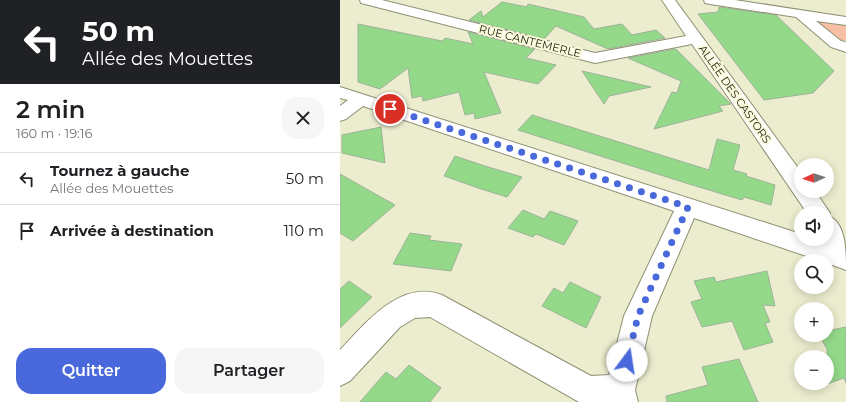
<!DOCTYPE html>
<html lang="fr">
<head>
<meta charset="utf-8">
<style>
	:root { --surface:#fff; --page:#f6f6f6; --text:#202124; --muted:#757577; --line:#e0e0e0; --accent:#4868db }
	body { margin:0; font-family:Montserrat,sans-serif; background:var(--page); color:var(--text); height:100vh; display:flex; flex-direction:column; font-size:15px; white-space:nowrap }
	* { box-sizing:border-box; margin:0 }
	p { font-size:13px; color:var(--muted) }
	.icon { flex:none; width:22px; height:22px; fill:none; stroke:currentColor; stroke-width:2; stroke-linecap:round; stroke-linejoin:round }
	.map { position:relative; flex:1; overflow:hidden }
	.details { display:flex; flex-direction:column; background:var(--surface); width:340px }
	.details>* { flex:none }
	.top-card { background:#202124; color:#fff; overflow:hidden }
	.needle { width:26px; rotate:267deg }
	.tools { position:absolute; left:454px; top:158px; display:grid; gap:8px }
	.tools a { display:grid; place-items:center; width:40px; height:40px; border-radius:50%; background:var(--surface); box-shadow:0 2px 10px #0003; font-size:20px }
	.pin { position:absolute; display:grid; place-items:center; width:34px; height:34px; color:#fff; margin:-17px; border:2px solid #fff; border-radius:50%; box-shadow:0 1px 4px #0007 }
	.me { position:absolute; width:44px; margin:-22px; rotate:14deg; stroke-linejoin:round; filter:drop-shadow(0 0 3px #0008) }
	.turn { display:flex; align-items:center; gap:14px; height:84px; padding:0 16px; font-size:18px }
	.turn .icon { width:52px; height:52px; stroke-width:2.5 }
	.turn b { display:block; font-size:28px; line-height:34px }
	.round { display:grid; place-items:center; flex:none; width:42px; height:42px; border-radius:16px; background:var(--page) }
	.overview { display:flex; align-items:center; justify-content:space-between; height:68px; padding:0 16px }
	h1 { font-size:24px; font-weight:600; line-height:30px }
	.primary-button { display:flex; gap:8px; margin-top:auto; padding:8px 16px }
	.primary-button a { flex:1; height:46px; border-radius:16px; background:var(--accent); color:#fff; font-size:16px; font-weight:600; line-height:46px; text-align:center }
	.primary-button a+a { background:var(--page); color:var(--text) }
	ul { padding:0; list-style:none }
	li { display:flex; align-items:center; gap:12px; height:52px; padding:0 16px; border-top:1px solid var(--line) }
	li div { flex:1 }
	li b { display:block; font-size:15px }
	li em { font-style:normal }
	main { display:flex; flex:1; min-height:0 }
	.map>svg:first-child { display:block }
	.green { fill:#f8bfa5 }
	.building { fill:#94d98a; stroke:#9db299 }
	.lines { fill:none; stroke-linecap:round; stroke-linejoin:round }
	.minor-casing { stroke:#8d8f72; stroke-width:2 }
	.minor { fill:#fff; fill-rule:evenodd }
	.route { stroke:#4868db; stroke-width:7; stroke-dasharray:0 12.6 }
	.labels { text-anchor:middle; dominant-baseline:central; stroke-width:4; stroke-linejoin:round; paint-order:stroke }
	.far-street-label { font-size:11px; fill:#242519; stroke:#f9fbdb }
</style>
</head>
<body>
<main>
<section class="details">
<div class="top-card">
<div class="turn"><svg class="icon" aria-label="left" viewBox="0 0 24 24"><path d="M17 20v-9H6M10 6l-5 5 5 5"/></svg><div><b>50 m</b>Allée des Mouettes</div></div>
</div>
<div class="overview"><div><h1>2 min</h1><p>160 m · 19:16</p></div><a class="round"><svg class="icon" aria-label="close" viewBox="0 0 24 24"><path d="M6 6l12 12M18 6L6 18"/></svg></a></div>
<ul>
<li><svg class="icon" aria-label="left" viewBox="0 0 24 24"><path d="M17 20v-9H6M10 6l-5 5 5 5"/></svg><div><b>Tournez à gauche</b><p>Allée des Mouettes</p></div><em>50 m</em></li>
<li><svg class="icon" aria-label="arrive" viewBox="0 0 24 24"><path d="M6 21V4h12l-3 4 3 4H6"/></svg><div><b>Arrivée à destination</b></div><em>110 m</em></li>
</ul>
<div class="primary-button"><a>Quitter</a><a>Partager</a></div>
</section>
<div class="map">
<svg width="506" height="402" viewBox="0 0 506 402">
	<rect width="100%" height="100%" fill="#ecedce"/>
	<path class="green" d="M470,18L506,23V40L500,41Z"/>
	<path class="building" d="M162,2L187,7L188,4L244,17L254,29L282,24L292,35L316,30L325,38L268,49L216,26L204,39L129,20L141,11L143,17Z
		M379,7L436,15L494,71L473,93L424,100L358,14L378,12Z
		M18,24L102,41L105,38L133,44L128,32L195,49L186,58L216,65L198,84L144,72L161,113L135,119L134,113L125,115L119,92L83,101L82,96L72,98L68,68L40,89L18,82Z
		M336,49L391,104L379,106L383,111L314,129L332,92L337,93L341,81L288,58Z
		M242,71L311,87L269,96L264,104Z
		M192,115L369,170L377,139L400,145L393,170L407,174L406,176L435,185L431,205L404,197L402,200L349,184L178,130Z
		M41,127L45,163L2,153V135Z
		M115,156L148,167L182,177L167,197L141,189L104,176Z
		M0,174L55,205L13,241L0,233Z
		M183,210L204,219L210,211L238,221L224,245L196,234L193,237L168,228Z
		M70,233L91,236L89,240L122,244L111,271L53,264Z
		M427,271L435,306L423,305L430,322L425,323L433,342L404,350L392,321L362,327L351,302L362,299L354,281L374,277L376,282Z
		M9,281L32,297L0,328V289Z
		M230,282L261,297L246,328L202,306L214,288L223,293Z
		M506,327V383L504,378L487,384V349L479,335H487V331Z
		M399,359L418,402H327L326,396L368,385L362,367Z
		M69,365L101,388L90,402H20L46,372L56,379Z"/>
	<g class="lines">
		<g class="minor-casing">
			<path id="minor" d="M20,0H42L255,53L346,36L322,0H335L461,172V191H475L490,213L489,216C506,224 506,250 506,270L487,263V261H481L354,218L312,316L295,390L298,402H239L90,317L75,318L60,327L10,381L0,386V350C26,323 60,279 102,295L251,376L269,375L284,316L334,211L23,106L6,119L0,121V106L8,100L0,98V87L461,234V239H477L486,242L484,239H487V213H467L352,44L255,63L21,3Z
				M364,0H395L506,17V25L476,21L501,41L506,42V52L491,47L456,17L370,4L365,3Z"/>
		</g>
		<use href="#minor" class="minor"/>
	</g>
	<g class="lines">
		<path class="route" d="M50,109L348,207L298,316L287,361"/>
	</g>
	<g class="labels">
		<g class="far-street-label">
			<text transform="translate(190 41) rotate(14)">RUE CANTEMERLE</text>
			<text transform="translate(395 94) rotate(55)">ALLÉE DES CASTORS</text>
		</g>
	</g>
</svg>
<div class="tools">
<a><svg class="needle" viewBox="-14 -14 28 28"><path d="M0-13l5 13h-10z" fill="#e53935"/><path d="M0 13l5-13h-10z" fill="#757577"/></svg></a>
<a><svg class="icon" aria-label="sound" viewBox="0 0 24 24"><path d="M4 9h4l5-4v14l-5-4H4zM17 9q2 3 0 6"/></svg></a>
<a><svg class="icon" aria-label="search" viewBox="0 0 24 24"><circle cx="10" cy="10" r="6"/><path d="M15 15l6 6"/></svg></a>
<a>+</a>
<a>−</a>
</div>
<div class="pin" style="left:50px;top:109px;background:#d93025"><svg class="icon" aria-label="arrive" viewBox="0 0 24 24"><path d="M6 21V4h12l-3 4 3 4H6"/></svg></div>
<svg class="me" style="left:287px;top:361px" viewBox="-20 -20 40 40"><circle r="19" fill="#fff"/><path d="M0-13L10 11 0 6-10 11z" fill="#4868db"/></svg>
</div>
</main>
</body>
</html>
